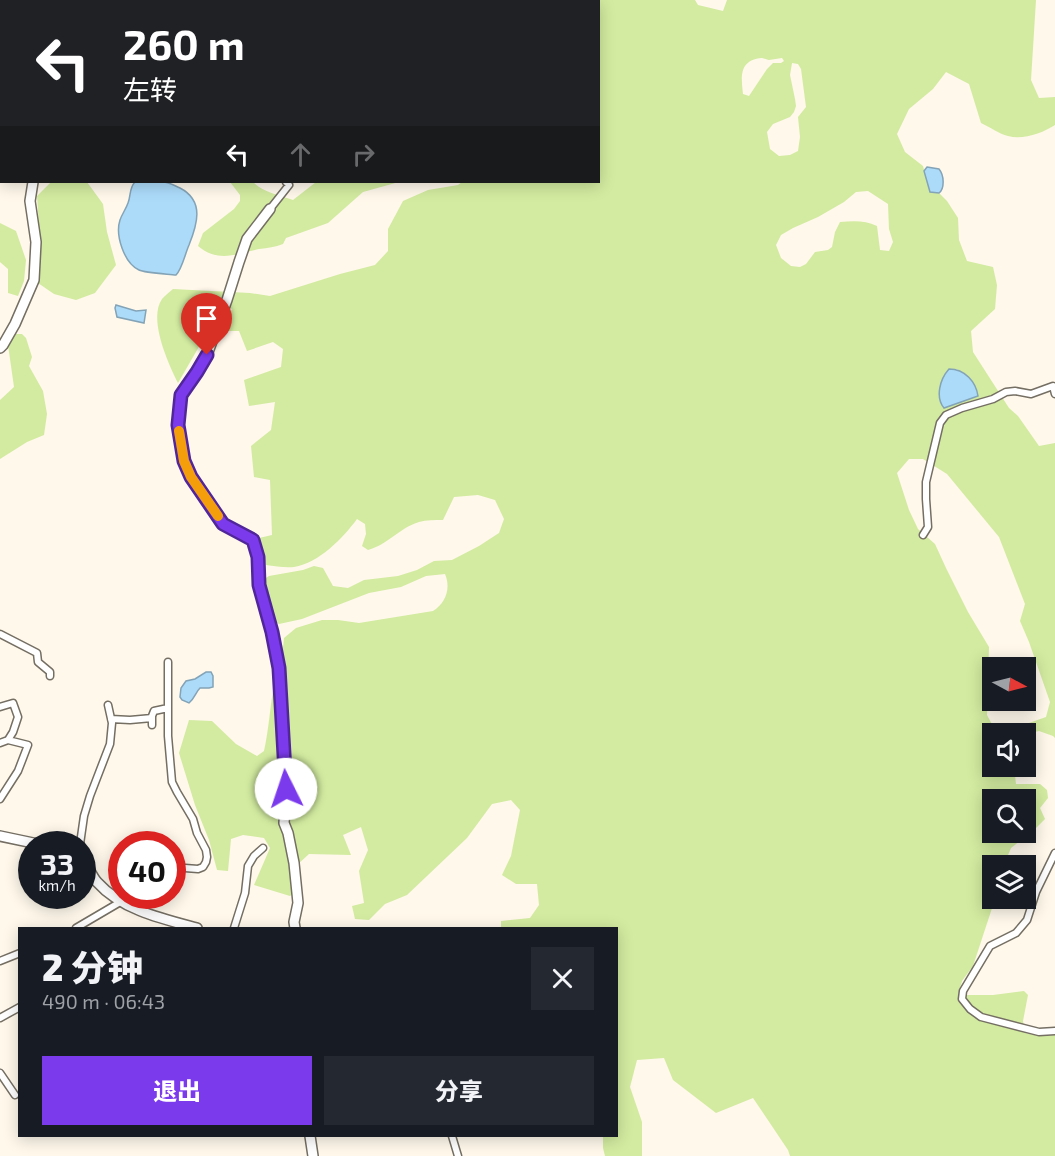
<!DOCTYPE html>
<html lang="zh">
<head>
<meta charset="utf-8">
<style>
	:root { --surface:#171b24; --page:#242831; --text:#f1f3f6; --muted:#9ea1a6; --accent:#7c3aed }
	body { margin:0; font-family:"Exo 2","Noto Sans SC",sans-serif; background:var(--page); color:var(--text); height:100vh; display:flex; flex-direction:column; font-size:22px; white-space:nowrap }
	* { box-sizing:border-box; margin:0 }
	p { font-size:20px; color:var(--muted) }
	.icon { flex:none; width:33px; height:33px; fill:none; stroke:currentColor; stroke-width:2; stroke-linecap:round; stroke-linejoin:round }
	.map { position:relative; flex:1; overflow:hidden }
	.drawer { position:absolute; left:18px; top:927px; width:600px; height:210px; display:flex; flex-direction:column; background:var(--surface); border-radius:0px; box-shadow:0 3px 15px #0003 }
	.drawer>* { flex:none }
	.banner { position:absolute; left:0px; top:0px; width:600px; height:183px; box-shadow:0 3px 15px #0003; background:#202124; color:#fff; overflow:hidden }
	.needle { width:39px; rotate:97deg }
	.buttons { position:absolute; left:982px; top:657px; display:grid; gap:12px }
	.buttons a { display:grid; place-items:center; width:54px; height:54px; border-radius:0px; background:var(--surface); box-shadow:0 3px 15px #0003; font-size:30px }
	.speed { position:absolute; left:18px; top:831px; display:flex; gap:12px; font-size:30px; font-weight:700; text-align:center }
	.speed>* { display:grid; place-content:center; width:78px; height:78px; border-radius:50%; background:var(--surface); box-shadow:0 3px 15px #0003; line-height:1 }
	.speed small { font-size:15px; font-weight:400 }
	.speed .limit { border:9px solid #d22; background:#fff; color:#111 }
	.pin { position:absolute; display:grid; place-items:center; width:51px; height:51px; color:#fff; margin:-62px -26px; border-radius:50% 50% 50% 0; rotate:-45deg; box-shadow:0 0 6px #0007 }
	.pin .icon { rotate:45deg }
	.me { position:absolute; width:66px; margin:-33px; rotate:356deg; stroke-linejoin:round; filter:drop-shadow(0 0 4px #0008) }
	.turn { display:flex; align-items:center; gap:21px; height:126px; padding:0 24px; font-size:27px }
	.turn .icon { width:78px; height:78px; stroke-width:2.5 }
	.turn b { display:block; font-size:42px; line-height:51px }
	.lanes { display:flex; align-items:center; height:57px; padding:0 24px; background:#0003; justify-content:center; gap:30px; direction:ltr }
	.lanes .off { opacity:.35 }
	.round { display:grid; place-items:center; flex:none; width:63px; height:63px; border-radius:0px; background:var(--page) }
	.summary { display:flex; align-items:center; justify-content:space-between; height:102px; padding:0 24px }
	h1 { font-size:36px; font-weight:800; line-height:45px }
	.primary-button { display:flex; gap:12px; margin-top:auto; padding:12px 24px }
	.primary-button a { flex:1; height:69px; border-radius:0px; background:var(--accent); color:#fff; font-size:24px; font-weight:800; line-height:69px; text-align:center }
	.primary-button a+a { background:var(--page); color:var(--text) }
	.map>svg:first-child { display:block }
	.green { fill:#d2eba0; fill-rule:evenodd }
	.water { fill:#acdbfa; stroke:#83a3b7; stroke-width:1.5 }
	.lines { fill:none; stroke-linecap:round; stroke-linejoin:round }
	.street-casing { stroke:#746e63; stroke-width:9 }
	.secondary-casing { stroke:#746e63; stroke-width:12 }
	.street { stroke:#fff; stroke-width:6 }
	.secondary { stroke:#fff; stroke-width:9 }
	.route-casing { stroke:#51269a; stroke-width:15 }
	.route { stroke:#7c3aed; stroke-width:10 }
	.slow { stroke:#f59e0b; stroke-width:10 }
</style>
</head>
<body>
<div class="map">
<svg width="1055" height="1156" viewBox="0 0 1055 1156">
	<rect width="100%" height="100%" fill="#fff8eb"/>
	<path class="green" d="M196,0H695L698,5L723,11L727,0H1036L1031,80L1039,98L1055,97V125C1043,133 1023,140 1008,136C999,134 990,127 981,123L969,84L946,72L933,89L909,109L897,134L905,152L923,166L930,192L939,193L947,201L958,218L959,240L967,261L993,267L997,285L995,309L971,331L973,352L1009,408L1018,416L1039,446L1055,443V738L1053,736L1039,731L1026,734H993V766L1014,767L1016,784H1040L1047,790L1048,798L1040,808L1045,819L1034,830L1011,848L1004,865L993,866V898L995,899L973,966L962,981L958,995H993L1024,991L1028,995L1023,1021L1025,1033L1039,1036L1055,1035V1156H790L788,1150L753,1098L716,1113L673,1080L664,1058L637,1060L630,1087L642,1122V1156H605L603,1148V1136H616V928H501V921L530,918L539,905L537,884H516L502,875L511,856L520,810L511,800L492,804L467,838L407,895L385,904L369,920L355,919L352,906L364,903L359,871L368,850L361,827L343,835L351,855L309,854L297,865L301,888L290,896L254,885L270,848L264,838L243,835L231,839L228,871L217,870L209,840L195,805L179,753L189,720L212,721L236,744L257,756L264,751C269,729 270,706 274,685C278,669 283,654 284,638L296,628L322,620H338L359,623L433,611C446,603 451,588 445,574L426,576L401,587L369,593L302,619L279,624L272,620L266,590L263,580L269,576L303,570L314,566L323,568L333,586L348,588L364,580L398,576L417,570L434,561L452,560L479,546L499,533L504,519L495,500L478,495L454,497L443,520C435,520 426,520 419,522C399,528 389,544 368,550L362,546L366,534L365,524L357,519C343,538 319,563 294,567C285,568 275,566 266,565L259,538L272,535L270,480L254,477L251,446L271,430L275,402L249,406L244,380L281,367L283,349L273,342L247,351L239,331H223L232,309L211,300L191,323L204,338L178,383C168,363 148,319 162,299C165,296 169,292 173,289L250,293L270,296L340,274L375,265L388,251V229L403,201L428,190L458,185L462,182H598V2L196,1ZM762,58L769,60L782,58L784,61L781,63H773L767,69L749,96L743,94C741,76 739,60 762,58ZM792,63L798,64L801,69L806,107L798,117L800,137L798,151L790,155L779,156L770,149L767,132L773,124L790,117L794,112L796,106L795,99L790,75ZM868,191L888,204L889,229L893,242L889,251L880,250L877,226C865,220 853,221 840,222L835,232L832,247L828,250L815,252L806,264L800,267L791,266L781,258L776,245L781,235L793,228L818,217L844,202L856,192ZM949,369H957L978,396L944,408L945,373ZM909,459H923L947,474L999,537L1025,604L1020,621L1029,642L1050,702L1046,717L1006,731L994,728L987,715L989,647L968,612L946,568L935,544L918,529L909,510L897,473ZM993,800H1026V832H993Z
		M55,182H87L103,204L107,232L116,265L95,293L76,300L54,294L38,283C41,254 39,225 37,196L50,183Z
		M230,182H253C263,192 279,195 293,200L316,182H399L363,192L328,223L286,238L283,244C275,247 268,248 259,249C237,254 218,263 198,246L203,233L234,209L240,201V195Z
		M0,223L16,231L26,260L24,281L18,296L8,293V269L0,262Z
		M16,334H22L26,338L32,357L29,366L43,391L47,414L44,435L27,442L0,459V400L14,387L8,345Z"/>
	<path class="water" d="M927,167L939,169C944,175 945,188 939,193L930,192L924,171Z
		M135,182C144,182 154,181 163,182C169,182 175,186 180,188C205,201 197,225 189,245C185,254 182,269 176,275C168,274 145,273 139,270C124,263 115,235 120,220C122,214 126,209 128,203C131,196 129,188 135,182Z
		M116,305L136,311L146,310L144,323L117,317L115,308Z
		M949,369C965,369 976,382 978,396L944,408C935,397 940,379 949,369Z
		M206,672H211L213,676V687L209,688H200C195,693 195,698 189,703L182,700L180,697L181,688L186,681L195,679Z"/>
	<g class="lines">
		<g class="street-casing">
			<path id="street" d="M0,103L2,105
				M270,209L289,185L286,182
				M923,535L928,527L926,499V482L940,423L946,415L962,408L993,399L1006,392L1015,391L1031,394L1053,386L1055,394
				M0,634L37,653L38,662L50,672V676
				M168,662V736L172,782L177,792L193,819L197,833L206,850L207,857L206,862L203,867L198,869L172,867
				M0,707L13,703L18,717L13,732L8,740
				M111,719L130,720L152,718
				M152,725V716L154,711L168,708
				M0,743L8,740L28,745L18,771L0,799
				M80,844L84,816L90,796L110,744L112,723L108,705
				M1055,853L1036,892L1027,920L1016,933L990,946L963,991L962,999L970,1009L981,1017L1039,1032L1055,1031
				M76,928L122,901L123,896
				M234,928L245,893L248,866L254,856L263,848
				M0,961L20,953
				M0,1018L20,1007
				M0,1073L15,1095
				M452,1136L458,1156"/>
		</g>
		<g class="secondary-casing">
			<path id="secondary" d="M65,0L66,2
				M270,209L247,239L239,262L227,300L207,355L197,373L181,395L178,425L184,461L191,477L223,524L253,540L258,557L259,585L272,632L279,668L286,789L284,823L288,833L294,863L298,903L294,922L295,928
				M0,348L3,345L15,324L34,280L36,242L30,201L33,182
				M0,836L38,844
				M82,858C88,865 91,875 97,882C122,910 163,919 197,928
				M310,1136L313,1156"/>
		</g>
		<use href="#street" class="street"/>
		<use href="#secondary" class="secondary"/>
	</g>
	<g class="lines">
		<g class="route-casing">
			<path id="route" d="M207,355L197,372L181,395L178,425L184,461L191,477L223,524L253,540L258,557L259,585L272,632L279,668L286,789"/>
		</g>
		<use href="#route" class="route"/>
		<path class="slow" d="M179,431L184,461L191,477L218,516"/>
	</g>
</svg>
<div class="buttons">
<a><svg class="needle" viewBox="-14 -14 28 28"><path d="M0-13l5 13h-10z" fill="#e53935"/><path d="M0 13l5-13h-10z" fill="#9ea1a6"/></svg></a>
<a><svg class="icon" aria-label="sound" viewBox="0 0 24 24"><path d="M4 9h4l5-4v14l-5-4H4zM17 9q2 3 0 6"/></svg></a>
<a><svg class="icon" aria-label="search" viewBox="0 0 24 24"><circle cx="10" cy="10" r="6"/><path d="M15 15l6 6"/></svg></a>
<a><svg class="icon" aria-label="layers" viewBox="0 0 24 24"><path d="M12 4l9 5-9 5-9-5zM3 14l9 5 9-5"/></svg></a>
</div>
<div class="speed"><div>33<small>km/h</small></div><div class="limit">40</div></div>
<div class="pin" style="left:207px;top:355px;background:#d93025"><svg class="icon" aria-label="arrive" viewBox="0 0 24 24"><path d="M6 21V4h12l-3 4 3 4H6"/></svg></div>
<svg class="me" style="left:286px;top:789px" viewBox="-20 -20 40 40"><circle r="19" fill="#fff"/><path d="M0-13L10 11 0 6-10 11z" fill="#7c3aed"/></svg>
<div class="banner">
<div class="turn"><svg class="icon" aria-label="left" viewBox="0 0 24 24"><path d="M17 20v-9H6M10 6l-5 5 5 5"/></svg><div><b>260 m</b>左转</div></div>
<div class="lanes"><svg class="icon" aria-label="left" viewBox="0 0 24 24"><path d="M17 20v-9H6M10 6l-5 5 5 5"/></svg><svg class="icon off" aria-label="ahead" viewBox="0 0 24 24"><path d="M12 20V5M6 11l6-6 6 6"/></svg><svg class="icon off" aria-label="right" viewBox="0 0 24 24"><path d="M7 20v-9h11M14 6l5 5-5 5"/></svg></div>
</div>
<section class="drawer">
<div class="summary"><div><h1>2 分钟</h1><p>490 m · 06:43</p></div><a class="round"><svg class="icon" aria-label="close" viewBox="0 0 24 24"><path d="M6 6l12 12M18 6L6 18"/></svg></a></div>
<div class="primary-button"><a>退出</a><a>分享</a></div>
</section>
</div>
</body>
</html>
